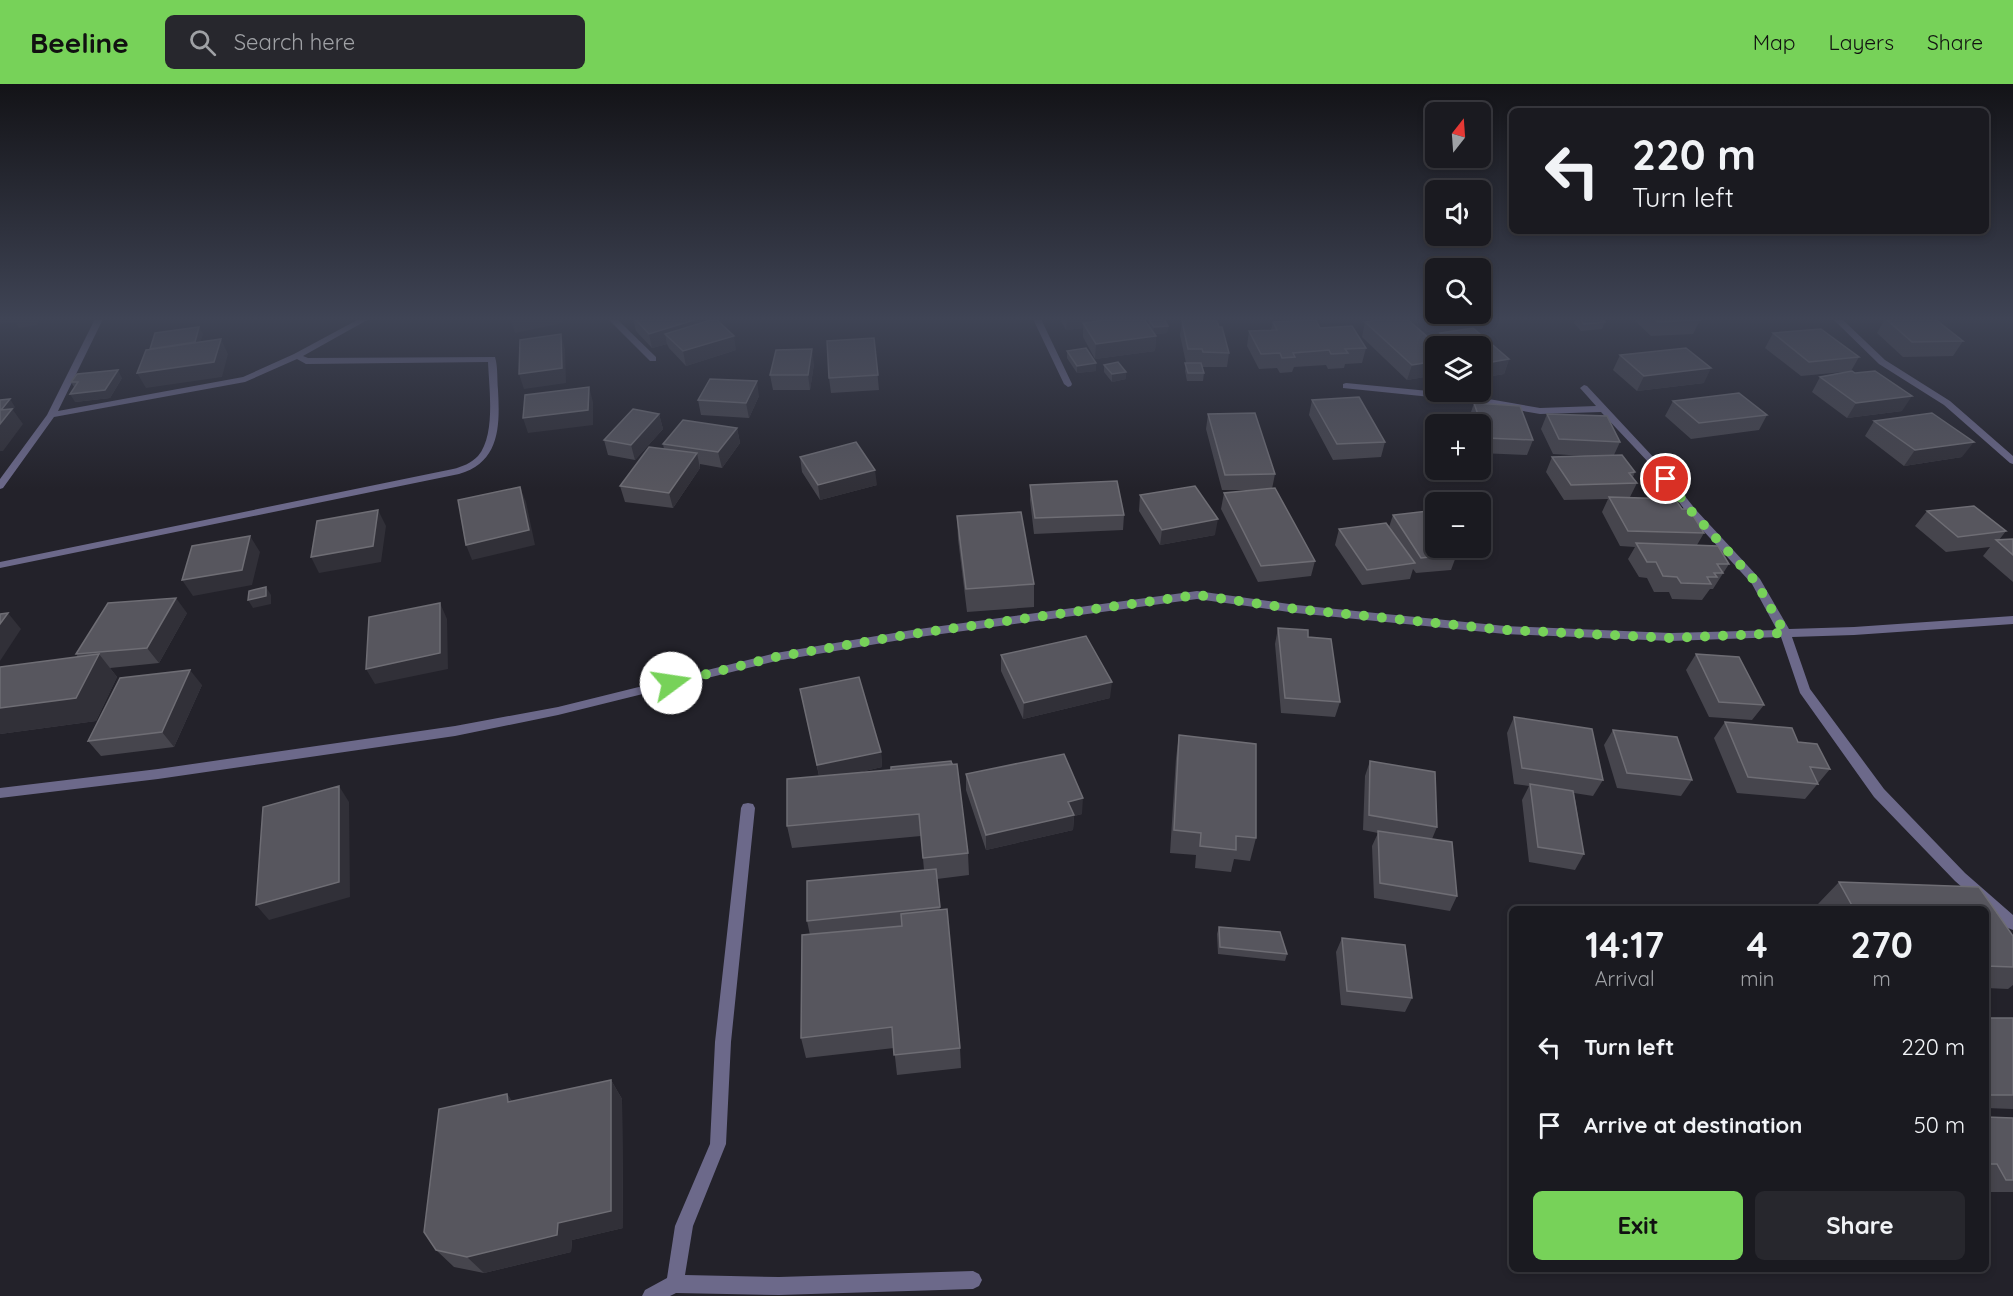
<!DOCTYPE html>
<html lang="en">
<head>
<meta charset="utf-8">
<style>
	:root { --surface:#1a1a20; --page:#27272d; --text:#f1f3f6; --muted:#9fa1a5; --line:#38383e; --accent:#77d259 }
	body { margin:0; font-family:Quicksand,sans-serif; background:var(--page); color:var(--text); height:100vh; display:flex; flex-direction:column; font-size:22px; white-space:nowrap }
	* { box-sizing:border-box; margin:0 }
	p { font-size:20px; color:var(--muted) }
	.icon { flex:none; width:33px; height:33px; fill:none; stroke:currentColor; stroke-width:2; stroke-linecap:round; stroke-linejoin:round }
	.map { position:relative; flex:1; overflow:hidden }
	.sheet { position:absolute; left:1509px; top:822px; width:480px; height:366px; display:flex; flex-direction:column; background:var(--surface); border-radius:9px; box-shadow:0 3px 9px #0003,0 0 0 2px var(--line) }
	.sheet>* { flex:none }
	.hud { position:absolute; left:1509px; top:24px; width:480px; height:126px; border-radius:9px; box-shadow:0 3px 9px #0003,0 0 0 2px var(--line); background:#1a1a20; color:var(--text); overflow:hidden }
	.needle { width:39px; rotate:17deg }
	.buttons { position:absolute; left:1425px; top:18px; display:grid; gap:12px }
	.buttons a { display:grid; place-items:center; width:66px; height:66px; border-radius:9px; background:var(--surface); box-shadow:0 3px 9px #0003,0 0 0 2px var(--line); font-size:30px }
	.pin { position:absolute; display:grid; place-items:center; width:51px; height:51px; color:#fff; margin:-26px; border:3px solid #fff; border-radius:50%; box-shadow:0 2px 6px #0007 }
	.me { position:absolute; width:66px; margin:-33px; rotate:76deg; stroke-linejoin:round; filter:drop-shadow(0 0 4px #0008) }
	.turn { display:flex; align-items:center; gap:21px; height:126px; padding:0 24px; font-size:27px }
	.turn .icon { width:78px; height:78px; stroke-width:2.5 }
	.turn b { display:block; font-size:42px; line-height:51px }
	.eta { display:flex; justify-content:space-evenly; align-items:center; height:102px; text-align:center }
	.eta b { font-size:36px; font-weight:700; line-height:42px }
	.primary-button { display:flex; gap:12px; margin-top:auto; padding:12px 24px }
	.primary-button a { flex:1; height:69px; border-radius:9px; background:var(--accent); color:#111; font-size:24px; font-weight:700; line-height:69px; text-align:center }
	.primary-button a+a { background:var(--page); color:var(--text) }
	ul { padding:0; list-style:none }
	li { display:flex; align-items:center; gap:18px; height:78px; padding:0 24px }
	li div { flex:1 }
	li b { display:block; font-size:22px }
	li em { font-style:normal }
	header { display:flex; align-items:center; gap:36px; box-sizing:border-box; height:84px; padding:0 30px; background:var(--accent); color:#111 }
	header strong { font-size:28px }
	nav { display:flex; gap:33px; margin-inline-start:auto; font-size:21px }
	.search { width:420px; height:54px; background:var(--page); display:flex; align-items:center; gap:15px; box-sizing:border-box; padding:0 21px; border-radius:9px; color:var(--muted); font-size:22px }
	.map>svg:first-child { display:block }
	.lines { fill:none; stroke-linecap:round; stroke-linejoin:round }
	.minor { fill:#6c698a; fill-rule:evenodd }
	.wall { fill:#46454d }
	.shaded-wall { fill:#313038 }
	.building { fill:#57565e; stroke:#6e6d74; stroke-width:1.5 }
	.route { stroke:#77d259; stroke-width:10; stroke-dasharray:0 18 }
</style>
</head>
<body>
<header>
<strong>Beeline</strong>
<div class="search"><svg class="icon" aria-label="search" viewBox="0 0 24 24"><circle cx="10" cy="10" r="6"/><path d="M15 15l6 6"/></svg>Search here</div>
<nav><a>Map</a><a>Layers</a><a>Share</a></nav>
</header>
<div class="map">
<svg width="2013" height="1212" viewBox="0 0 2013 1212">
	<rect width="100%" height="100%" fill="#23222a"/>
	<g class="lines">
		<path class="minor" d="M95,235H103L58,327L243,293L294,270L359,235H369L303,272L308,274L495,273C498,283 497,295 498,306C500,342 500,378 459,390L0,484V478L453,385C462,383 471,379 478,372C496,351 489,303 488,278L306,280L297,275L245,298L54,333L3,404L0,405V395L47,331Z
			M608,235H617L656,273V277H650Z
			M1033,235H1041L1072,300L1071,302L1068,303L1064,300Z
			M1833,235H1842L1885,276L1950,317L2013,372V380L2010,379L1944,321L1879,280Z
			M1346,299L1460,310L1540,324L1596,322L1580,304L1584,301L1587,302L1656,376L1696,426L1760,495L1789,545L1854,543L2013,532V540L1854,551L1792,553L1810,605L1884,705L1965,789L2013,831V846L2008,844L1955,797L1874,713L1800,609L1781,553L1671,557L1505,550L1296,529L1197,515L912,554L776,577L558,631L455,652L158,695L0,714V704L158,685L455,642L558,623L776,569L912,546L1197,507L1296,521L1505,542L1671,549L1777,546L1752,500L1688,430L1650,380L1601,328L1540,330L1460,316L1343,304V300Z
			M748,719L753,720L755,724L731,958L726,1060L693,1142L685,1191L779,1193L973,1187L979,1190L982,1196L979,1202L973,1205L779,1211L676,1209L670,1212H642L645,1206L667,1194L675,1142L710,1060L715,958L741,724L743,720Z"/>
	</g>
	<path class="wall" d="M633,235H700L701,239L736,266L686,282L669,264L667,260L652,264L636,247Z
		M1060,235H1144L1149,242V236L1168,242L1167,249L1155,250L1156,252L1155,267L1095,275L1083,253V244L1066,246Z
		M1384,235H1407L1436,261L1440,249L1473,244L1509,275L1504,290L1480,294V262H1436V291L1407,296L1362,253L1365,238Z
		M1576,235H1602L1605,238L1602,245L1581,247L1574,239Z
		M1633,235H1699L1700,236L1693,250L1651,252Z
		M1885,235L1963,257L1953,272L1903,273L1877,249Z
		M1182,237L1219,243L1229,269L1227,283H1202L1204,289L1203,297H1187L1185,287L1186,279L1180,251Z
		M1273,238L1320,244L1366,264L1362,279L1345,280L1344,284L1328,285L1326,281L1294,283L1292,288L1280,289L1277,284L1259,285L1247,262L1249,247L1271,246Z
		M1773,249L1859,273L1851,287L1902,327L1847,334L1812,308L1820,293L1843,288L1801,292L1765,264Z
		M874,254L879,306L831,309L829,294Z
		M1067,267L1096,287L1077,289L1067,274Z
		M1620,271L1704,299L1637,307L1613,286Z
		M814,280L810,306H773L770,291Z
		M1104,281L1126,288V295L1112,298L1104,288Z
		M122,294L110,314L75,318L74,303L71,298Z
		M759,312L749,334L701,331L698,316Z
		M1312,316L1385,358L1381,373L1333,376L1309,331Z
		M1673,317L1767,331L1759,346L1691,355L1665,332Z
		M1474,319L1533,356L1527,371L1480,369V340H1471L1469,334Z
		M659,330L663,345L635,376L608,371L604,356Z
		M1208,330L1275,390L1272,405L1315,477L1311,492L1258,498L1221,425L1224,409L1263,406H1222L1206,345Z
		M1547,330L1620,358L1614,371L1635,388L1633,393L1637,399L1630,413L1682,425L1704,449L1697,461L1729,480L1713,505H1710L1702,516L1672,515L1669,508H1654L1647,494L1639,493L1628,475L1635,463L1620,462L1602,428L1608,415L1564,416L1546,388L1552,373L1585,372L1553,370L1541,345Z
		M1874,337L1962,373L1904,382L1865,352Z
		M737,344L740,359L722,384L700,380V384L673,424L625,418L620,402L664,365L663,360Z
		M800,373L877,401L820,416L802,388Z
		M1030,401L1124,431L1123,446L1034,450L1030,416Z
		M1140,411L1215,451L1160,461L1139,427Z
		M1927,427L2006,447L1999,456L2013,455V498L1983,472L1990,463L1946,468L1915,442Z
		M1393,431L1457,470L1451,486L1416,489L1413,485L1410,495L1362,501L1335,461L1339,445L1389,443Z
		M957,432L1034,500V523L967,528L958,455Z
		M187,529L159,579L110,584L117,593L96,637L0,650V583L78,573L76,570Z
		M1278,544L1308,553L1340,618L1335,633L1281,629L1275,560Z
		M1696,570L1764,621L1752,636L1709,633L1686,586Z
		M1001,571L1110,614L1023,635L1001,587Z
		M202,601L174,663L101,672L88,657Z
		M800,605L881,668L882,683L856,689L891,686L968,769L969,791L937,795L940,826L960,964L961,984L897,991L894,964L806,974L801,954L810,851L807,837L924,786L921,752L792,764L787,742L819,692Z
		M1514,633L1603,696L1593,712L1574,709L1584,770L1575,786L1529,778L1522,716L1529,702L1514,700L1507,649Z
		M1725,638L1798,658L1830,685L1805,715L1737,709L1714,654Z
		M1613,646L1692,696L1681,712L1617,704L1604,661Z
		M1179,651L1256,754L1250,777L1234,775L1231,788L1195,784L1196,771L1170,769L1176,674Z
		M1370,677L1437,743L1432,755L1457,812L1450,827L1374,814L1372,762L1378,749L1363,746L1365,692Z
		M966,690L1082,730L1074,732L1073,746L986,766L966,706Z
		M1839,798L1979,803L2013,852V901L2008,905L1986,904V825H1821L1818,820Z
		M1219,843L1287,870L1285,877L1218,870L1217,850Z
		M1342,854L1412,914L1405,928L1341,921L1336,868Z
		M1986,934H2013V1025L1986,1024Z
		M611,996L622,1015L623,1144L572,1156L571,1168L484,1189L454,1183L436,1166L507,1010L512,1017Z
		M1986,1033L2013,1034V1108H1986Z"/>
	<path class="shaded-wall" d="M0,235H40L37,241L19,244L16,238L0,240Z
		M510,235H561L563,239L515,249Z
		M697,235H700L703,249L665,250L667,260L652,264L649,250Z
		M1067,235H1131L1083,239V244L1066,246Z
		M1168,242L1167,249L1153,250L1154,243Z
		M199,243L203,250L199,265L155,272Z
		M561,250L565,265L566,299L524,305L519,290Z
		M734,252L736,266L686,282L683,267Z
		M1156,252L1155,267L1095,275L1096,260Z
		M221,255L228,270L222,293L146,304L137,289Z
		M812,265L814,280L810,306L808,291Z
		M1509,275L1504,290L1480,294V280Z
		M1436,277V291L1407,296L1412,281Z
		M1096,279V287L1077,289V282Z
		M1711,284L1704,299L1637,307L1644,292Z
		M118,286L122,294L110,314L75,318L70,310Z
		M1126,288V295L1112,298V290Z
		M757,297L759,312L749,334L746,319Z
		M589,303L593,318V341L528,349L523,334Z
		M1912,312L1902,327L1847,334L1856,319Z
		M10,315L15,323L13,326L23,340L3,367H0V326Z
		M659,330L663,345L635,376L631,361Z
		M737,344L740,359L722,384L718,368Z
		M1974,358L1962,373L1904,382L1915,366Z
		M697,369L700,384L673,424L669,409Z
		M875,386L877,401L820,416L818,401Z
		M520,403L526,418L535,461L472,476L466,461Z
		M378,426L386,442L381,478L319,489L311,473Z
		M1218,435L1215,451L1160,461L1162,446Z
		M250,452L260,468L252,501L193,512L182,496Z
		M266,503L271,511V520L253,524L248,516Z
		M176,514L187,529L159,579L147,564Z
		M440,519L447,535L448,585L375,600L366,585Z
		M8,529L21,545L0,577V540Z
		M99,570L117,593L96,637L0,650V624Z
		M190,586L202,601L174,663L162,648Z
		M1112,598L1110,614L1023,635L1024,619Z
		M881,668L882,683L820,697L817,681Z
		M339,702L349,718L350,813L269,836L256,821Z
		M1083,714L1082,730L1074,732L1073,746L986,766V751L1068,718Z
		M611,996L622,1015L623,1144L572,1156L571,1168L484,1189L467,1173L558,1139Z
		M507,1010L521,1030L508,1018Z"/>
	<path class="building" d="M635,235H697L649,250Z
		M714,235H716L734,252L683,267L665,250Z
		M1113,235H1144L1156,252L1096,260L1083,239Z
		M1164,235L1168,242L1154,243L1149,236Z
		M1384,235H1407L1438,262H1436V277L1412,281L1365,238Z
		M1580,235H1602L1605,238L1584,240Z
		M1655,235H1699L1700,236L1658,238Z
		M1886,235H1935L1963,257L1912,258Z
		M1316,236L1320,244L1352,242L1366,264L1345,265L1348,269L1331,270L1329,266L1293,269L1295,273L1282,274L1280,269L1261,270L1249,247L1277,246L1273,238Z
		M1182,237H1217L1219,243H1222L1229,269L1203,268L1202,265H1188Z
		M199,243L195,258L150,265L155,249Z
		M1473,244L1509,275L1480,280V262H1454L1440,249Z
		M1821,245L1859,273L1809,278L1773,249Z
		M561,250L562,284L519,290L520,256Z
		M874,254L878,291L829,294L827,257Z
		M221,255L214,278L137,289L146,266Z
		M1086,264L1096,279L1077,282L1067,267Z
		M1686,264L1711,284L1644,292L1620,271Z
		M812,265L808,291H770L776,266Z
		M1118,278L1126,288L1112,290L1104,281Z
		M1185,279H1201L1204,289H1188Z
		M118,286L105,306L70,310L78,298H71L77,290Z
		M1852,287L1855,289L1875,287L1912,312L1856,319L1820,293Z
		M710,295L757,297L746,319L698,316Z
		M589,303L588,326L523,334L525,311Z
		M1739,309L1767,331L1699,339L1673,317Z
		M1359,313L1385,358L1337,360L1312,316Z
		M10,315L2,325L0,326V316Z
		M1474,319L1520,322L1533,356L1486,354Z
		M12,325L0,340V326Z
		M633,325L659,330L631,361L604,356Z
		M1255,329L1275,390L1225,391L1208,330Z
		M1932,329L1974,358L1915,366L1874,337Z
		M1547,330L1607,332L1620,358L1559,355Z
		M683,336L737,344L718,368L663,360Z
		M856,358L875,386L818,401L800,373Z
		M649,363L697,369L669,409L620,402Z
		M1622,371L1635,388L1629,389L1637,399L1571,401L1552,373Z
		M1117,397L1124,431L1035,434L1030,401Z
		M1195,402L1218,435L1162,446L1140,411Z
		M520,403L529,446L466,461L458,416Z
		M1275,404L1315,477L1261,482L1224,409Z
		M1609,413L1675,415L1682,425H1689L1704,449L1628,447Z
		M1974,422L2006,447L1958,453L1927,427Z
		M378,426L373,462L311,473L317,437Z
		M1428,427L1436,438V464H1453L1457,470L1421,474L1393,431Z
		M1021,428L1034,500L966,505L957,432Z
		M1386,439L1415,479L1367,486L1339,445Z
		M250,452L242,486L182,496L192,462Z
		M2013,455V471L1996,456Z
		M1636,459L1718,462L1729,480H1717L1723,489H1714L1717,493H1707L1711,500L1681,499L1677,493L1663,492L1656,478H1647Z
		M266,503V512L248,516L249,507Z
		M176,514L147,564L76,570L108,519Z
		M440,519V569L366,585L369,533Z
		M8,529L0,540V530Z
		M1278,544L1308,546V553L1331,555L1340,618L1285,614Z
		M1086,552L1112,598L1024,619L1001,571Z
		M99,570L76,614L0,624V583Z
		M1696,570L1739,573L1764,621L1719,618Z
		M190,586L162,648L88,657L120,594Z
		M859,593L881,668L817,681L800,605Z
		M1514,633L1592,645L1603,696L1522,684Z
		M1725,638L1792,644L1798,658L1817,660L1830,685L1810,683L1818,700L1748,693Z
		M1613,646L1677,653L1692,696L1627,689Z
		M1179,651L1256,660V754L1236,752V766L1200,762L1201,749L1174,746Z
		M1064,670L1083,714L1068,718L1074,731L986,751L966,690Z
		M951,677L952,680L891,686V683Z
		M1370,677L1435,688L1437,743L1369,731Z
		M957,680L968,769L923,774L919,730L787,742V695Z
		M1530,700L1573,707L1584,770L1538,763Z
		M339,702V798L256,821L263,723Z
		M1378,747L1452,758L1457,812L1380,799Z
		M936,785L940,823L807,837V797Z
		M1839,798L1979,803L2013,852V883L1986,882V825H1854Z
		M947,825L960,964L894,971L892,943L801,954L802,851L902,842L901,830Z
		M1219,843L1280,848L1287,870L1220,863Z
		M1342,854L1405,861L1412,914L1347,907Z
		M1986,934H2013V1011H1986Z
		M611,996V1127L558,1139L557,1151L467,1173L436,1166L424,1148L439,1025L507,1010L508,1018Z
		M1986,1033L2013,1034V1096H2006L1997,1080H1986Z"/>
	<linearGradient id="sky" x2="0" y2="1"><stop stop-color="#131317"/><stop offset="0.58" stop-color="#3f4455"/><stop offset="1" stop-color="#3f4455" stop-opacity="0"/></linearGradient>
	<rect width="2013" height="405" fill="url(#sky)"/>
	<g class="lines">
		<path class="route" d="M671,599L776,573L912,550L1197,511L1296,525L1505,546L1671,554L1785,549L1756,498L1692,428L1666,395"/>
	</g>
</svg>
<div class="buttons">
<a><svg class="needle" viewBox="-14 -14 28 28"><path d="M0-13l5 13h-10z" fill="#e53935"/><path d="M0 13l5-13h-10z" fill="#9fa1a5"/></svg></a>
<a><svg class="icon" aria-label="sound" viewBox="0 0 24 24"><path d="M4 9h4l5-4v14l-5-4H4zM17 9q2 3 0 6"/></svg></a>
<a><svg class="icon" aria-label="search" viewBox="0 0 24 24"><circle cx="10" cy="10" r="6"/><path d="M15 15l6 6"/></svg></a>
<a><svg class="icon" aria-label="layers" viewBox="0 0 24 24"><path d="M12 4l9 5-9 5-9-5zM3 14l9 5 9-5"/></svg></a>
<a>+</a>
<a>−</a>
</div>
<div class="pin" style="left:1666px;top:395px;background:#d93025"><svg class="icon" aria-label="arrive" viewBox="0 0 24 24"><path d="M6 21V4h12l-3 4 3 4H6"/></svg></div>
<svg class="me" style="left:671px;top:599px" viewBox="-20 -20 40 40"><circle r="19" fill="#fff"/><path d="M0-13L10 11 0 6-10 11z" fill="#77d259"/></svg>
<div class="hud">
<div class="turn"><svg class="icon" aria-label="left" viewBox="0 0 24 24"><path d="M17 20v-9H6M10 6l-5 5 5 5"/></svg><div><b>220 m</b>Turn left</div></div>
</div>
<section class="sheet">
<div class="eta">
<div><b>14:17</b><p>Arrival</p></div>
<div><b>4</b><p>min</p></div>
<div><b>270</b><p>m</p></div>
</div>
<ul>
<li><svg class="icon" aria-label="left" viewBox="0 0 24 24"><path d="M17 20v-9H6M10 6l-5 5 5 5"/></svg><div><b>Turn left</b></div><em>220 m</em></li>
<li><svg class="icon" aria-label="arrive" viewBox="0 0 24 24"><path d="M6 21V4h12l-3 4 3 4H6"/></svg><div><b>Arrive at destination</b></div><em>50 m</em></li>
</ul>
<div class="primary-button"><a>Exit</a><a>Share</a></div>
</section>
</div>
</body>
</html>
